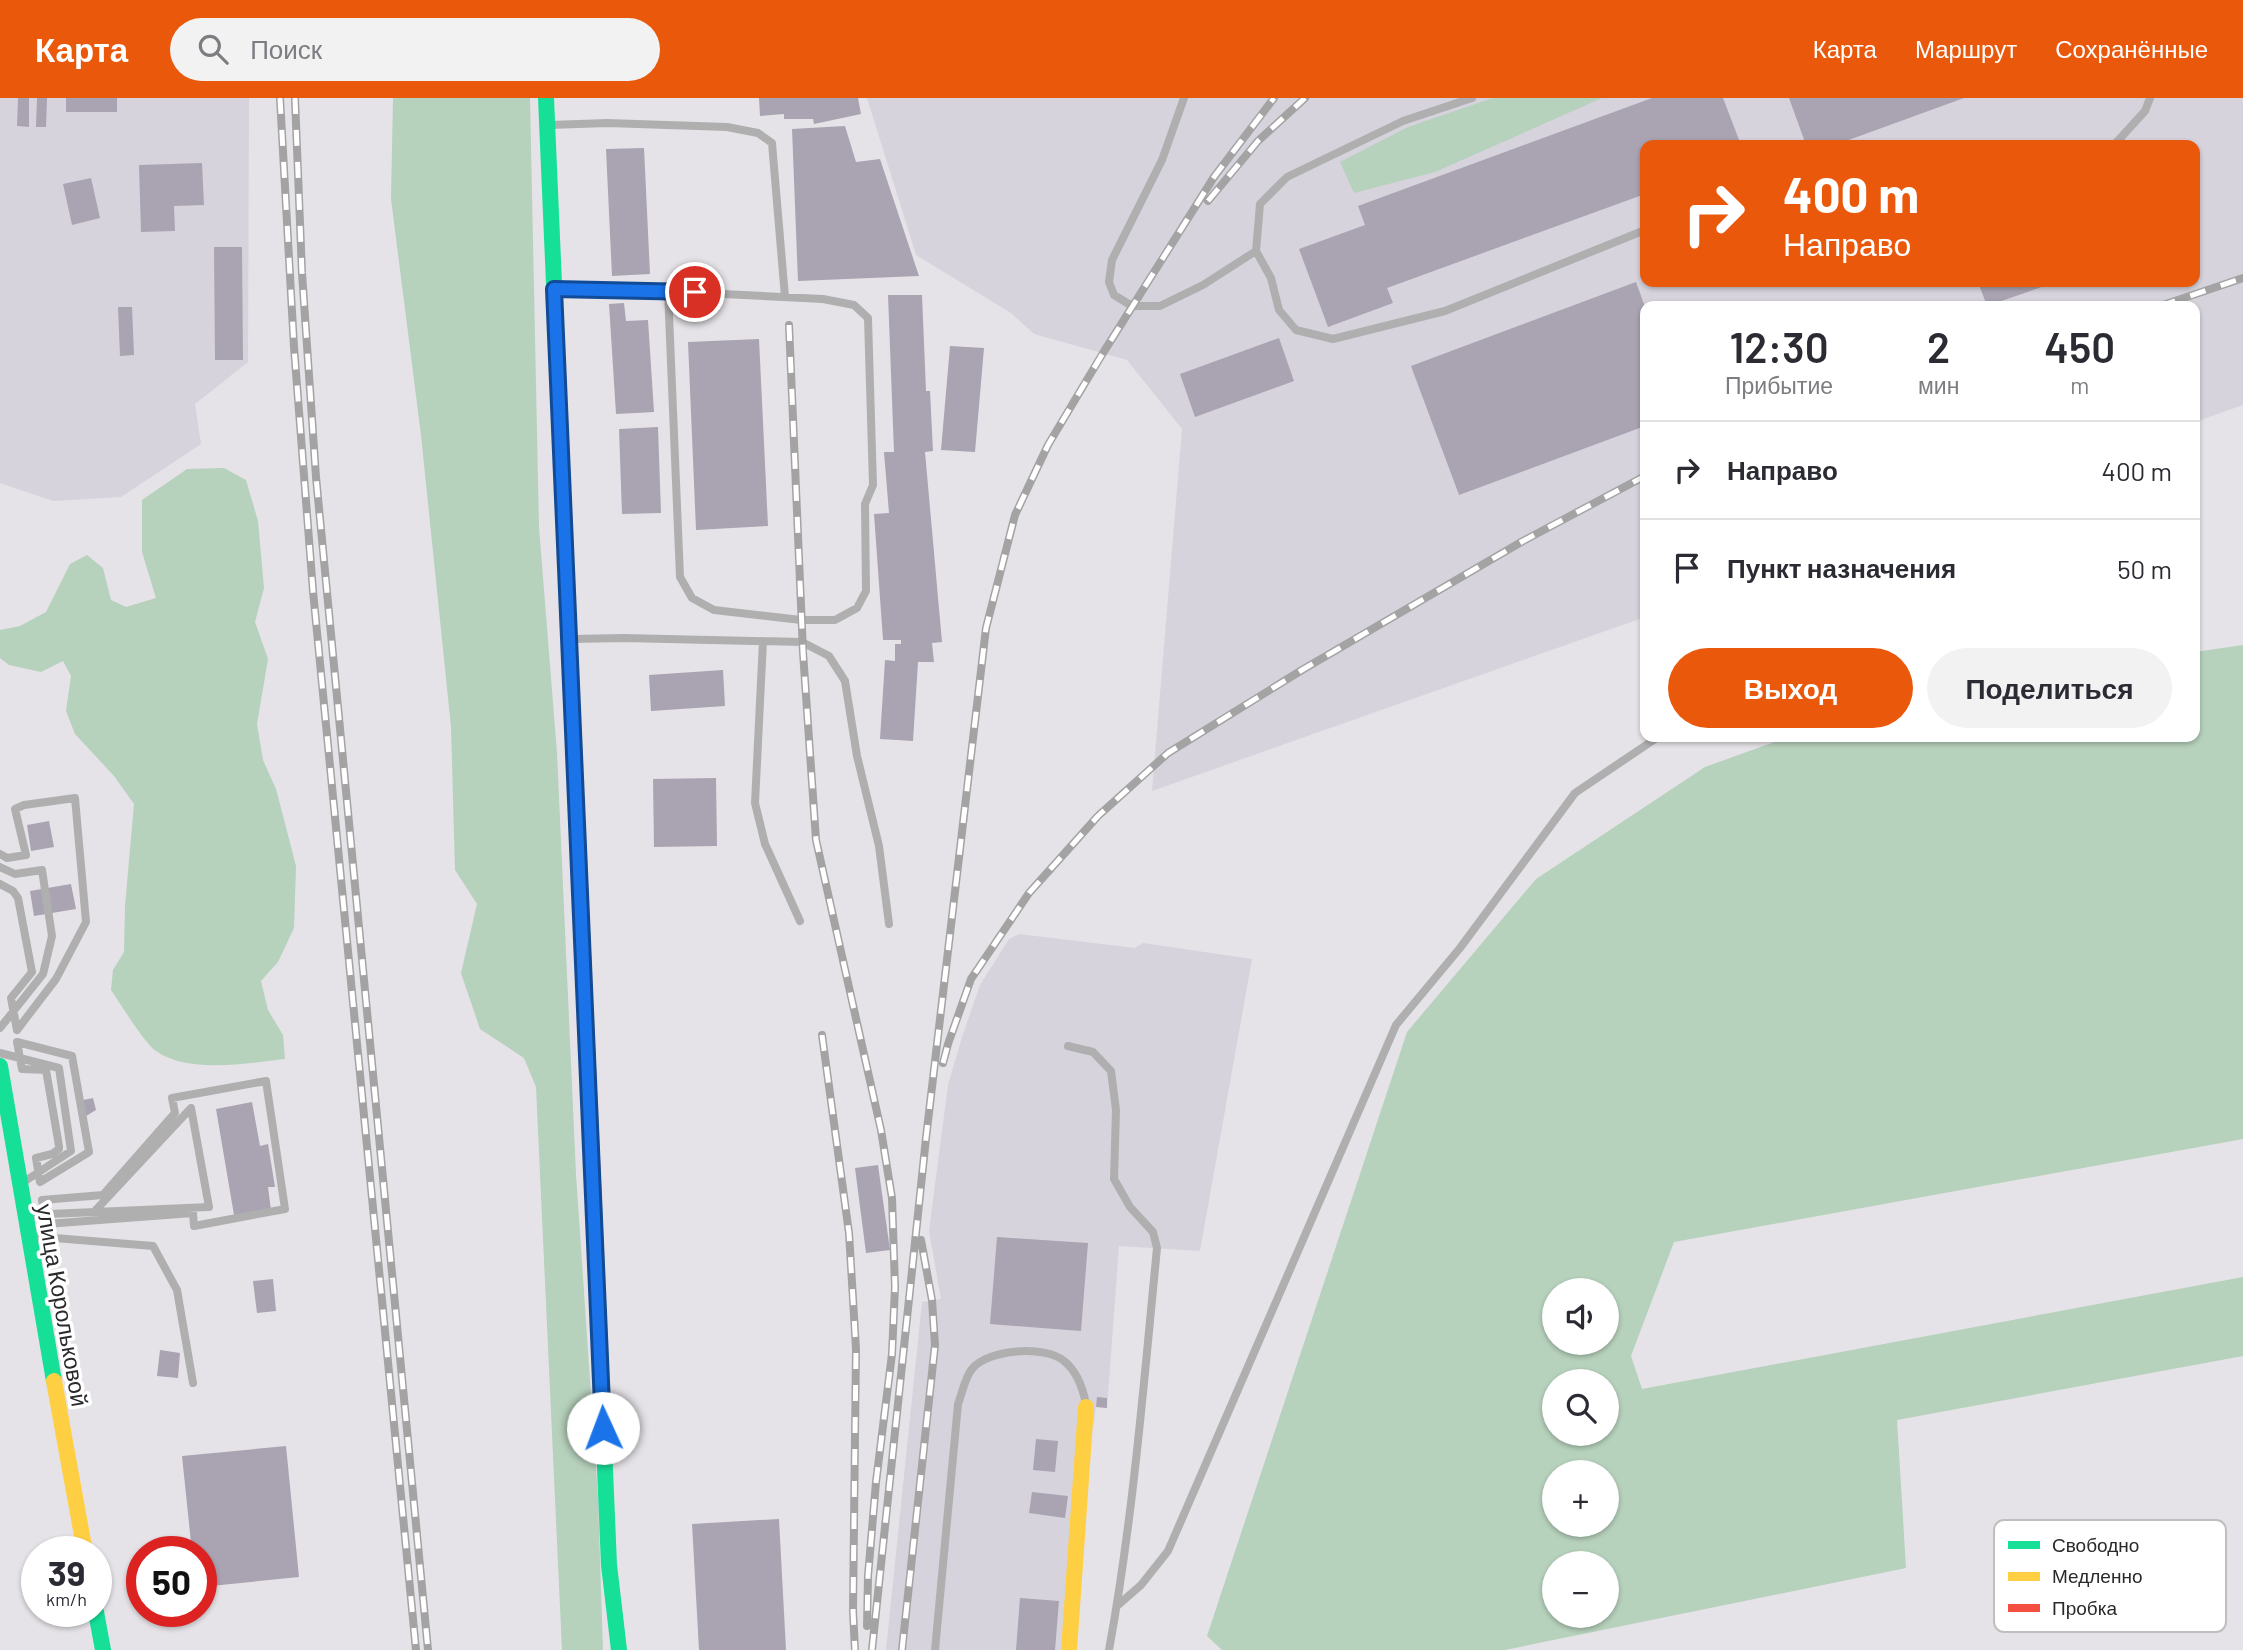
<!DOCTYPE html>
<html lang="ru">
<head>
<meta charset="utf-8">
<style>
	:root { --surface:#fff; --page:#f2f2f3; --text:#2b2b33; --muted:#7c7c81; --line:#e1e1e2; --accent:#ea580c }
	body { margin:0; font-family:Barlow,sans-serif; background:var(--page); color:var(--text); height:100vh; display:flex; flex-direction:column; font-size:26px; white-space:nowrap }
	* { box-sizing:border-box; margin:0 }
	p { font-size:23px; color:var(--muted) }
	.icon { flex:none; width:38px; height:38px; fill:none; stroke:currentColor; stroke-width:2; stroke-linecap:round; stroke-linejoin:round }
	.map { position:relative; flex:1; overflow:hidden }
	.sheet { position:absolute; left:1640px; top:203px; width:560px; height:441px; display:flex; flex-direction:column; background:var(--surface); border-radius:14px; box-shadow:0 2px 5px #0004 }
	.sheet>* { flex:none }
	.hud { position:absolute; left:1640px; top:42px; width:560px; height:147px; border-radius:14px; box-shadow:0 2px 5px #0004; background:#ea580c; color:#fff; overflow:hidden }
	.controls { position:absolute; left:1542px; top:1180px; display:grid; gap:14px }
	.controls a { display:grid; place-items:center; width:77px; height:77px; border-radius:50%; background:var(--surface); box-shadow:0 2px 5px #0004; font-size:35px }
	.speed { position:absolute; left:21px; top:1438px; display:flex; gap:14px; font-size:35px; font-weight:700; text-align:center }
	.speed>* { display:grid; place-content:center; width:91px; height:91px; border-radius:50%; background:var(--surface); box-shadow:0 2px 5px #0004; line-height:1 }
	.speed small { font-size:18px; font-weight:400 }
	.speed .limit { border:10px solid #d22; background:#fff; color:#111 }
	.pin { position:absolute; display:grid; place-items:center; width:60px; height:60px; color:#fff; margin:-30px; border:4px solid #fff; border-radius:50%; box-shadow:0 2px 7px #0007 }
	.me { position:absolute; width:77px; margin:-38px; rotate:358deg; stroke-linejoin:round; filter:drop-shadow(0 0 5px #0008) }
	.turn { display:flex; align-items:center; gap:24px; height:147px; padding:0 28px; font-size:32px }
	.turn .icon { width:91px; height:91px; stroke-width:2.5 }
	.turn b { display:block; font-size:49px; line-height:60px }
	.eta { display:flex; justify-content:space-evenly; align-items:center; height:119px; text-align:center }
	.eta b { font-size:42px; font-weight:600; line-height:49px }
	.button { display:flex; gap:14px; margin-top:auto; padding:14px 28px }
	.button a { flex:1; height:80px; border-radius:42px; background:var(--accent); color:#fff; font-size:28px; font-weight:600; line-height:80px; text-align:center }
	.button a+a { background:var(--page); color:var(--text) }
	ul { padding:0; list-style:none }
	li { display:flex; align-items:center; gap:21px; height:98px; padding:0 28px; border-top:2px solid var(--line) }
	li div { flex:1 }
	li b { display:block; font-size:26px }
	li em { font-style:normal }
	header { display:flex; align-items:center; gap:42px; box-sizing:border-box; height:98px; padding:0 35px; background:var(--accent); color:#fff }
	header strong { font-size:33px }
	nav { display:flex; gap:38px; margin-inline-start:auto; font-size:24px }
	.search { width:490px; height:63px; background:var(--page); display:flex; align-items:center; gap:18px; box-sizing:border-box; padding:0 24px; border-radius:38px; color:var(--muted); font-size:26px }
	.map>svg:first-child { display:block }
	.built { fill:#d6d3dd; fill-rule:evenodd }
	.green { fill:#b6d1bc; fill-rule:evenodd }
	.building { fill:#aaa3b2 }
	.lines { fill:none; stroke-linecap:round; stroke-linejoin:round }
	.lane { stroke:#b0afb0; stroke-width:8 }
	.fast { stroke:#16e098; stroke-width:16 }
	.slow { stroke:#ffcf43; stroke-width:16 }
	.jam { stroke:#f24e42; stroke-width:16 }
	.rail-casing { stroke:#a4a3a4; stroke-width:8 }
	.rail { stroke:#fff; stroke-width:5; stroke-dasharray:16; stroke-linecap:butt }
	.route-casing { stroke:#114b97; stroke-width:18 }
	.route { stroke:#1a73e8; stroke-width:12 }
	.labels { text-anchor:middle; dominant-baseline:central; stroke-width:7; stroke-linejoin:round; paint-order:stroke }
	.street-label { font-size:23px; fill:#2a292c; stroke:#fff }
	.key { fill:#fff; stroke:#bfbfc0; stroke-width:2 }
	.key-label { font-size:19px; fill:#2a292c }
</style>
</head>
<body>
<header>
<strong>Карта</strong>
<div class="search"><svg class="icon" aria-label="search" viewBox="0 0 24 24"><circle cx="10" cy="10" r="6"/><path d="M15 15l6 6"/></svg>Поиск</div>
<nav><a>Карта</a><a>Маршрут</a><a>Сохранённые</a></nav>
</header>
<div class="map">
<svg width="2243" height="1552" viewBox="0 0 2243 1552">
	<rect width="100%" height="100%" fill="#e5e3e7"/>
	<path class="built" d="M0,0H249L248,264L195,306L201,346L121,399L53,403L0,385Z
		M867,0H2243V307L2195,324L2194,208H1645V519L1152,693L1182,331L1127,262L1034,236L1011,215L916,157ZM1645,47H2194V184H1645Z
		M1019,836L1135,850L1143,845L1252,861L1200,1153L1119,1148L1107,1310L1096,1309L1061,1552H886L922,1204L941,1201L929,1133L948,987L962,939L980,887L1009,841Z"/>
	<path class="green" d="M393,0H530L539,429L557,655L576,1076L598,1400L603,1552H562L536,989L524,960L480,931L461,875L477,806L455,772L451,629L421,337L391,101Z
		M1493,0H1602L1435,74L1354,95L1340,64L1408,29Z
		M224,370L246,382L258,423L264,490L255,524L268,561L257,626L263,662L276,691L296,768L294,830L278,864L261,883L268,912L283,937L285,961C248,965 188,976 156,953C145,946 120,905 111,892L113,872L124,854L125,808L134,706L114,678L75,636L66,613L71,578L63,563L41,574L9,567L0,560V532L20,528L46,514L70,466L87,457L103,470L111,502L126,509L156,500L142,454V402L187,371Z
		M2243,547V1041L1674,1144L1631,1258L1642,1291L2243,1179V1258L1897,1322L1906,1470L1505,1552H1222L1207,1538L1407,934L1536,781L1705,669L1788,639H2194L2195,554ZM1554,1192H1606V1244H1554ZM1554,1283H1606V1335H1554ZM1554,1374H1606V1426H1554ZM1554,1465H1606V1517H1554Z"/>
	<path class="building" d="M18,0H29V29L17,28Z
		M37,0H47L46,29H36Z
		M66,0H117V14H66Z
		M759,0H858L861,16L814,26L813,21H784V16L760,18Z
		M1652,0H1723L1741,47H1645V96L1387,190L1393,205L1328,229L1299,151L1365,127L1358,108Z
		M1789,0H1964L1835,47H1806Z
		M845,28L856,64L880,61L919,178L798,183L792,31Z
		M644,50L650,176L612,178L606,51Z
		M202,65L204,107L174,108L175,133L141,134L139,67Z
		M91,80L100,120L72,127L63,86Z
		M214,149H242L243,262H215Z
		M1636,184L1645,209V328L1459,397L1411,268Z
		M1978,184H2056L1987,208Z
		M888,197H922L926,293H930L933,353L925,354L942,544L932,545L934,564H918L913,643L880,641L885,562L895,563V546H901V542H883L874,416L889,415L884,354H894Z
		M624,205L626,223L648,222L654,314L616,316L609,206Z
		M118,209H132L134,257L120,258Z
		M1279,240L1294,283L1195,319L1180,276Z
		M759,241L768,428L696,432L688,244Z
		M950,248L984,250L975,354L941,352Z
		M658,329L661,415L622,416L619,331Z
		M723,572L725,608L651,613L649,577Z
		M716,680L717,748L654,749L653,681Z
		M49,723L54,749L31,753L27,727Z
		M71,786L76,811L34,818L30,793Z
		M93,1000L96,1012L86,1018L83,1002Z
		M252,1004L260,1048L268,1046L275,1089H268L271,1112L234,1117L216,1011Z
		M878,1067L890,1152L866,1155L855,1070Z
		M997,1139L1088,1145L1081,1233L990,1226Z
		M273,1181L276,1213L257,1215L253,1183Z
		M160,1252L180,1255L178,1280L157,1278Z
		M1097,1299L1107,1300V1310L1096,1309Z
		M1036,1341L1058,1343L1055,1374L1033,1372Z
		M286,1348L299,1479L201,1489V1454H192L182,1358Z
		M1032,1394L1068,1398L1065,1420L1029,1415Z
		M779,1421L786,1552H699L692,1426Z
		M1020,1500L1059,1503L1055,1552H1016Z"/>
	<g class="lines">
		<path class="lane" d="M1184,0L1162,62L1112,162L1109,184L1114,197L1132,208H1160L1203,187L1256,153
			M1472,0L1403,23L1287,79L1260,106L1256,153L1271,180L1279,212L1296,232L1333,241L1445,213L1645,132
			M550,27L607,25L727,29L758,35L772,45L785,199
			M2114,47L2145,13L2150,0
			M557,191H620L823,201L854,207L868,220L873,387L865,406L866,493L857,510L835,522H801L714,512L692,500L680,479L668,193
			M572,541L624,540L802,544L829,558L845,583L857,658L879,748L889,826
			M763,543L755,705L765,746L800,823
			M0,756L7,760L26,757L15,711L24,707L75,700L86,824L56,881L17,932
			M0,769L15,776L42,772L52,838L43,876L0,930
			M0,786L13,793L18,800L32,874L11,900L17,932
			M17,944L72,958L89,1054L40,1084L36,1060L52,1056L59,1051V1048L46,972L22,971Z
			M1068,948L1093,954L1111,973L1116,1012L1114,1081L1130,1109L1153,1134L1157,1150C1144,1283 1133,1421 1109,1552
			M0,955L59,970L71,1053L22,1085
			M266,983L285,1111L194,1128L193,1115L46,1126L42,1102L103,1097L175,1015L172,1000Z
			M27,1117L209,1109L191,1010L94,1114
			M30,1138L153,1148L177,1192L193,1285
			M1117,1508L1141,1487L1168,1453L1396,927L1460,850L1575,695L1658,639
			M935,1552L958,1306C962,1296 965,1279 972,1271C988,1251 1045,1247 1064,1263C1077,1273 1083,1291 1086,1306"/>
		<path class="fast" d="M546,0L577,720
			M0,968L54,1283
			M593,1084L609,1467L619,1552
			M96,1514L103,1552"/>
		<path class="slow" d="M54,1283L85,1454
			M1069,1552L1086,1309"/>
		<path class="jam" d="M577,720L593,1084"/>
		<g class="rail-casing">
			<path id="rail" d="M280,0L294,249L313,493L416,1552
				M295,0L302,175L316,379L428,1552
				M1208,103L1258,43L1305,0
				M2160,208L2243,180
				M789,227L803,554L816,742L881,1032L892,1100L895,1189L892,1256L876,1384L868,1478L867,1528
				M822,937L849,1135L856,1251L853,1513L855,1552
				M943,965L948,946L971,881L1029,795L1098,718L1168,655L1302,572L1523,443L1645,378
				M872,1552L926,1040L986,530L1015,417L1048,347L1103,255L1214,79L1274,0
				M902,1552L935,1247L932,1202L921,1142"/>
		</g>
		<use href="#rail" class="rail"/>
	</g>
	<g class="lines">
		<g class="route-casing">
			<path id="route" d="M603,1330L554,191L695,194"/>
		</g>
		<use href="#route" class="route"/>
	</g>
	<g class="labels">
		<g class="street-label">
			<text transform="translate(63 1207) rotate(80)">улица Корольковой</text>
		</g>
	</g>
	<rect x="1994" y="1422" width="232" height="112" rx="10" class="key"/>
	<rect x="2008" y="1443" width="32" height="8" fill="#16e098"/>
	<rect x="2008" y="1474" width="32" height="9" fill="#ffcf43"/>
	<rect x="2008" y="1506" width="32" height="8" fill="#f24e42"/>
	<g class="key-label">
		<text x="2052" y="1454">Свободно</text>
		<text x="2052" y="1485">Медленно</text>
		<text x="2052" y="1517">Пробка</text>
	</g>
</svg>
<div class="controls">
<a><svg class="icon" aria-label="sound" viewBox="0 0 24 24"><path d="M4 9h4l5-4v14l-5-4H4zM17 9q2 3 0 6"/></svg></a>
<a><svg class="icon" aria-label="search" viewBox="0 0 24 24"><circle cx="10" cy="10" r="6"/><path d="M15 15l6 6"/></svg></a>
<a>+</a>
<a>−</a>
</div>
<div class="speed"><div>39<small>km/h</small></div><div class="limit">50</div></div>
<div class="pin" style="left:695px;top:194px;background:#d93025"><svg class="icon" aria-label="arrive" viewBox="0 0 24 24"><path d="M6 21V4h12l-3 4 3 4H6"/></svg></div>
<svg class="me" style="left:603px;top:1330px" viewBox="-20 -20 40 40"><circle r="19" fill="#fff"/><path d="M0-13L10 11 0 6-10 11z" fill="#1a73e8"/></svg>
<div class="hud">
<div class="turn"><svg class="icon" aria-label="right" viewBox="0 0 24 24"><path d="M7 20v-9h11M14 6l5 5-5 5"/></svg><div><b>400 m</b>Направо</div></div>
</div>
<section class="sheet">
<div class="eta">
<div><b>12:30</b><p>Прибытие</p></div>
<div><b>2</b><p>мин</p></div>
<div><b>450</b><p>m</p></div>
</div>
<ul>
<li><svg class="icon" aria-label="right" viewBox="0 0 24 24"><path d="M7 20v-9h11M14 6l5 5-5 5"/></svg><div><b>Направо</b></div><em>400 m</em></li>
<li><svg class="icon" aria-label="arrive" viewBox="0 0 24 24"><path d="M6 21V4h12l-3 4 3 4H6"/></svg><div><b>Пункт назначения</b></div><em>50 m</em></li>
</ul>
<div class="button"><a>Выход</a><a>Поделиться</a></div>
</section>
</div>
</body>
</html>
